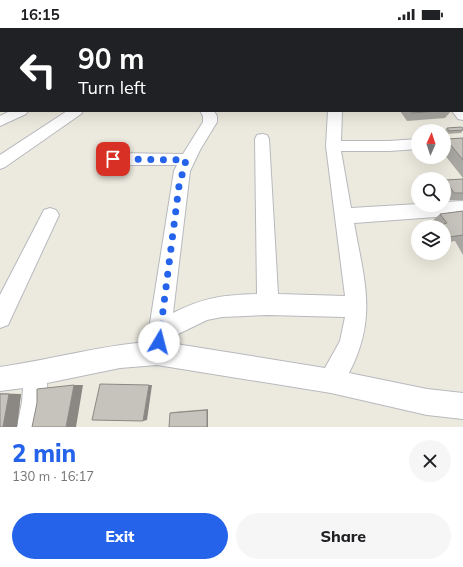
<!DOCTYPE html>
<html lang="en">
<head>
<meta charset="utf-8">
<style>
	:root { --surface:#fff; --page:#f6f6f6; --text:#202124; --muted:#757577; --accent:#2563eb }
	body { margin:0; font-family:Mulish,sans-serif; background:var(--page); color:var(--text); height:100vh; display:flex; flex-direction:column; font-size:15px; white-space:nowrap }
	* { box-sizing:border-box; margin:0 }
	p { font-size:13px; color:var(--muted) }
	.icon { flex:none; width:22px; height:22px; fill:none; stroke:currentColor; stroke-width:2; stroke-linecap:round; stroke-linejoin:round }
	.map { position:relative; height:399px; overflow:hidden }
	.panel { display:flex; flex-direction:column; background:var(--surface); flex:1 }
	.panel>* { flex:none }
	.banner { position:absolute; left:0px; top:0px; width:463px; height:84px; box-shadow:0 4px 16px #0002; background:#202124; color:#fff; overflow:hidden }
	.needle { width:26px; rotate:3deg }
	.controls { position:absolute; left:411px; top:96px; display:grid; gap:8px }
	.controls a { display:grid; place-items:center; width:40px; height:40px; border-radius:50%; background:var(--surface); box-shadow:0 4px 16px #0002; font-size:20px }
	.pin { position:absolute; display:grid; place-items:center; width:34px; height:34px; color:#fff; margin:-17px; border-radius:8px; box-shadow:0 2px 6px #0006 }
	.me { position:absolute; width:44px; margin:-22px; rotate:8deg; stroke-linejoin:round; filter:drop-shadow(0 0 3px #0008) }
	.turn { display:flex; align-items:center; gap:14px; height:84px; padding:0 12px; font-size:18px }
	.turn .icon { width:52px; height:52px; stroke-width:2.5 }
	.turn b { display:block; font-size:28px; line-height:34px }
	.round { display:grid; place-items:center; flex:none; width:42px; height:42px; border-radius:21px; background:var(--page) }
	.head { display:flex; align-items:center; justify-content:space-between; height:68px; padding:0 12px }
	h1 { font-size:24px; font-weight:800; line-height:30px; color:var(--accent) }
	.primary-button { display:flex; gap:8px; margin-top:auto; padding:8px 12px }
	.primary-button a { flex:1; height:46px; border-radius:24px; background:var(--accent); color:#fff; font-size:16px; font-weight:800; line-height:46px; text-align:center }
	.primary-button a+a { background:var(--page); color:var(--text) }
	.status { display:flex; justify-content:space-between; align-items:center; height:28px; padding:0 20px; background:var(--surface); direction:ltr }
	.status svg { height:11px; fill:currentColor }
	.map>svg:first-child { display:block }
	.lines { fill:none; stroke-linecap:round; stroke-linejoin:round }
	.service-casing { stroke:#b7b9be; stroke-width:2 }
	.minor-casing { stroke:#b7b9be; stroke-width:2 }
	.service { fill:#fff; fill-rule:evenodd }
	.minor { fill:#fff; fill-rule:evenodd }
	.wall { fill:#aaa8a2 }
	.shaded-wall { fill:#8b8884 }
	.building { fill:#c6c3bc; stroke:#8b8884 }
	.route { stroke:#2563eb; stroke-width:7; stroke-dasharray:0 12.6 }
</style>
</head>
<body>
<div class="status"><b>16:15</b><svg viewBox="0 0 49 12"><path d="M0 12V9h3v3zM5 12V6h3v6zM10 12V3h3v9zM15 12V0h3v12zM26 1h20v11H26zM47 4h2v5h-2z"/></svg></div>
<div class="map">
<svg width="463" height="399" viewBox="0 0 463 399">
	<rect width="100%" height="100%" fill="#ece9de"/>
	<g class="lines">
		<g class="service-casing">
			<path id="service" d="M0,2H1V6H0Z"/>
		</g>
		<g class="minor-casing">
			<path id="minor" d="M462,80H463V92L458,91L452,83H462Z
				M10,83H28L26,86L0,98V88Z
				M67,83H83L81,86L5,139L0,141V127Z
				M200,83H214L217,88V94L200,122L190,143L173,285C204,269 224,267 257,266L255,111L257,107L262,106L267,107L269,111L278,266L345,268L326,118L328,83H342L341,113H389L418,111V121L389,123H341L351,180L418,176L444,177V174L463,173V187L354,195C364,252 378,289 349,345L427,361L463,365V391L427,387L331,365L157,337L120,340L47,355L48,374L43,399H17L22,374L23,360L0,363V339C49,332 98,318 147,314L174,143L177,137H113L108,135L105,131L108,127L113,125L183,126L203,94V88ZM268,287L345,289L340,313L325,340L170,315V310L207,292L222,289Z
				M50,180L56,182L59,187L8,297L0,300V267L44,182Z"/>
		</g>
		<use href="#service" class="service"/>
		<use href="#minor" class="minor"/>
	</g>
	<path class="wall" d="M410,0H456L457,1H411Z
		M462,5H463V78L462,77Z
		M400,83H451L445,90L407,93Z
		M447,100H463V102L461,105L446,106L444,103Z
		M463,110V150L444,126V114L446,111Z
		M463,151V172H446L444,169V154L446,152Z
		M463,183V227L455,213L444,215V199H437L432,193L440,186Z
		M0,365L21,366L17,399H0Z
		M208,381V399L170,385L173,384Z"/>
	<path class="shaded-wall" d="M1,64V77L0,78V65Z
		M74,357H83L76,399H66Z
		M149,357H152L147,392L143,393Z
		M9,366H21L17,399H3Z
		M208,381V399H207V382Z"/>
	<path class="building" d="M374,0H394L396,1H375Z
		M423,0H456L457,1H424Z
		M462,5H463V34L462,33Z
		M462,36H463V67H462Z
		M0,38H1V64L0,65Z
		M411,83H439L412,85Z
		M461,99L463,100V102L449,103L447,100Z
		M463,110V132L446,111Z
		M463,151V165H454L446,152Z
		M463,183V207L449,209L444,203V199H441L440,197L447,195L440,186Z
		M100,356L149,357L143,393L92,392Z
		M74,357L66,399H32L37,375V361Z
		M0,366H9L3,399H0Z
		M207,382V399H169L170,385Z"/>
	<g class="lines">
		<path class="route" d="M113,131L186,132L179,158L159,314"/>
	</g>
</svg>
<div class="controls">
<a><svg class="needle" viewBox="-14 -14 28 28"><path d="M0-13l5 13h-10z" fill="#e53935"/><path d="M0 13l5-13h-10z" fill="#757577"/></svg></a>
<a><svg class="icon" aria-label="search" viewBox="0 0 24 24"><circle cx="10" cy="10" r="6"/><path d="M15 15l6 6"/></svg></a>
<a><svg class="icon" aria-label="layers" viewBox="0 0 24 24"><path d="M12 4l9 5-9 5-9-5zM3 14l9 5 9-5"/></svg></a>
</div>
<div class="pin" style="left:113px;top:131px;background:#d93025"><svg class="icon" aria-label="arrive" viewBox="0 0 24 24"><path d="M6 21V4h12l-3 4 3 4H6"/></svg></div>
<svg class="me" style="left:159px;top:314px" viewBox="-20 -20 40 40"><circle r="19" fill="#fff"/><path d="M0-13L10 11 0 6-10 11z" fill="#2563eb"/></svg>
<div class="banner">
<div class="turn"><svg class="icon" aria-label="left" viewBox="0 0 24 24"><path d="M17 20v-9H6M10 6l-5 5 5 5"/></svg><div><b>90 m</b>Turn left</div></div>
</div>
</div>
<section class="panel">
<div class="head"><div><h1>2 min</h1><p>130 m · 16:17</p></div><a class="round"><svg class="icon" aria-label="close" viewBox="0 0 24 24"><path d="M6 6l12 12M18 6L6 18"/></svg></a></div>
<div class="primary-button"><a>Exit</a><a>Share</a></div>
</section>
</body>
</html>
